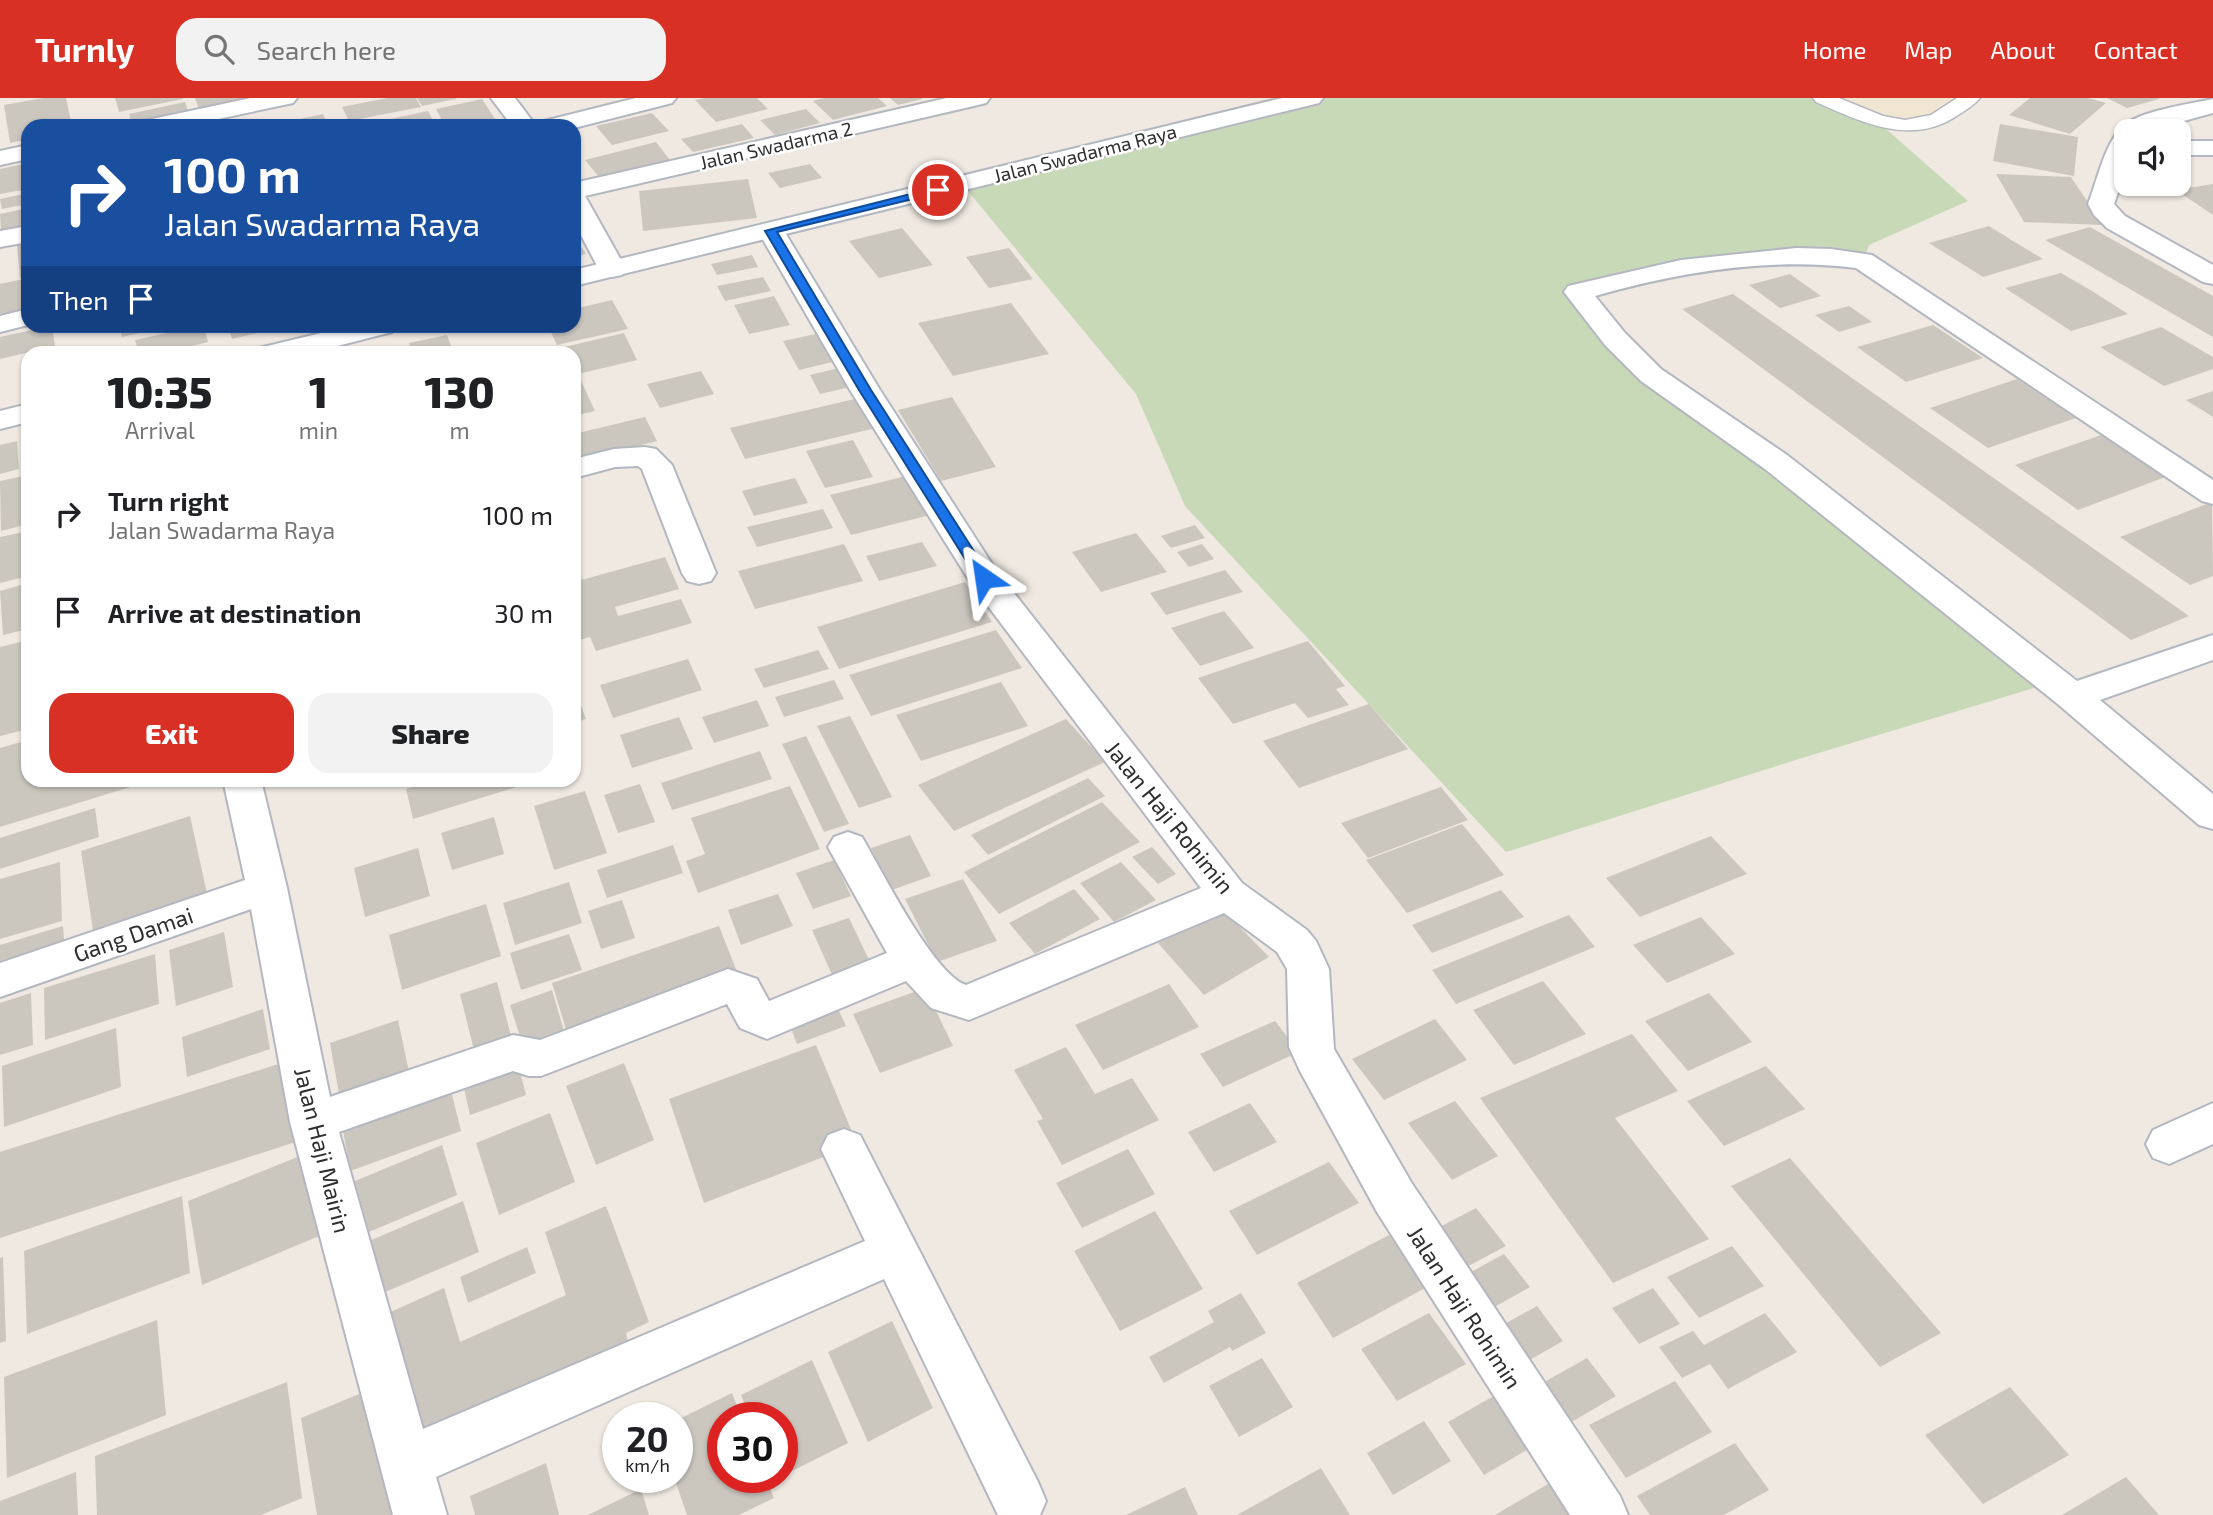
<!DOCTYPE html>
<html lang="en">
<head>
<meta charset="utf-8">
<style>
	:root { --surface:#fff; --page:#f2f2f2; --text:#202124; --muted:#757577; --accent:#d93025 }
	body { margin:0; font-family:"Exo 2",sans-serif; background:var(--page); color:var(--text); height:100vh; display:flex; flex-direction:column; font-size:26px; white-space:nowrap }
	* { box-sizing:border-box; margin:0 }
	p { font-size:23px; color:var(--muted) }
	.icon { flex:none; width:38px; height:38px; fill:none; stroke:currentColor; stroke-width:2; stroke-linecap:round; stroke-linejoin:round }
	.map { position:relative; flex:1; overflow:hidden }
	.drawer { position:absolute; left:21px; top:248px; width:560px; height:441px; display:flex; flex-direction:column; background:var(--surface); border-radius:21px; box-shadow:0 2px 5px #0004 }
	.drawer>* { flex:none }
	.banner { position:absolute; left:21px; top:21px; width:560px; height:214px; border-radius:21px; box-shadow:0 2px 5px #0004; background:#1a4fa0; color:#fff; overflow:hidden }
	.tools { position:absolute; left:2114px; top:21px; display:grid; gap:14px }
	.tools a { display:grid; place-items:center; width:77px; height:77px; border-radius:14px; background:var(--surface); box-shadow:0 2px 5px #0004; font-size:35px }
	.speed { position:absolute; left:602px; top:1304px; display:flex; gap:14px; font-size:35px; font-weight:700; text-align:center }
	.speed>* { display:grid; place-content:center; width:91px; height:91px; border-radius:50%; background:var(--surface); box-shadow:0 2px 5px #0004; line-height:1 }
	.speed small { font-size:18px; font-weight:400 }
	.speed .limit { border:10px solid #d22; background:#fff; color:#111 }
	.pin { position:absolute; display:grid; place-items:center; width:60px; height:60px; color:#fff; margin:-30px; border:4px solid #fff; border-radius:50%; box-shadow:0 2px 7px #0007 }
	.me { position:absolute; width:77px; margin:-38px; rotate:328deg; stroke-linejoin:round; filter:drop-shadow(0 0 5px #0008) }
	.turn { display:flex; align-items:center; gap:24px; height:147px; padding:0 28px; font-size:32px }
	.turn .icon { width:91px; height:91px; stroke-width:2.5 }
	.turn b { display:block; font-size:49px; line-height:60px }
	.then { display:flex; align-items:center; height:66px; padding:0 28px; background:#0003; gap:14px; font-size:26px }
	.eta { display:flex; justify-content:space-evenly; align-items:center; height:119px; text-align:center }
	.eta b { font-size:42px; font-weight:800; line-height:49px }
	.button { display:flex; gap:14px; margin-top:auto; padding:14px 28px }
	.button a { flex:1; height:80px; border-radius:21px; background:var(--accent); color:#fff; font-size:28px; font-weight:800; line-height:80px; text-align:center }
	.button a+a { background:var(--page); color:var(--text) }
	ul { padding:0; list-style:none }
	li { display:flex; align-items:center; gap:21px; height:98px; padding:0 28px }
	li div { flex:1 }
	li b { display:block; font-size:26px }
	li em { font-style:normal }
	header { display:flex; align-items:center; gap:42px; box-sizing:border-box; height:98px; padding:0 35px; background:var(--accent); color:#fff }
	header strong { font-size:33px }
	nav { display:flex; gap:38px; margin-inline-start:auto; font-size:24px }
	.search { width:490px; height:63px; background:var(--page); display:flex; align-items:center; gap:18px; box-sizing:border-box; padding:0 24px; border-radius:21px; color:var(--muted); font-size:26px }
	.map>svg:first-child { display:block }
	.education { fill:#f0e6d1 }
	.cemetery { fill:#c8d9b8 }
	.building { fill:#cbc7bf }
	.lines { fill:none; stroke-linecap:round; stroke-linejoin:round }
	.service-casing { stroke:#b4b7c1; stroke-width:3 }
	.minor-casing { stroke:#b4b7c1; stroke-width:4 }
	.secondary-casing { stroke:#b4b7c1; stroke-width:4 }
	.service { fill:#fff; fill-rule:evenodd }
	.minor { fill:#fff; fill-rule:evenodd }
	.secondary { fill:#fff; fill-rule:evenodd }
	.route { fill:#1a73e8; stroke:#114b97; stroke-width:2 }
	.labels { text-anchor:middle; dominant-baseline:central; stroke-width:5; stroke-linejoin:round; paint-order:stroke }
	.far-street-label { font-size:19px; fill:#2e2e2e; stroke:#fff }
	.street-label { font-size:23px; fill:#2e2e2e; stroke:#fff }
</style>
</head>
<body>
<header>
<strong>Turnly</strong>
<div class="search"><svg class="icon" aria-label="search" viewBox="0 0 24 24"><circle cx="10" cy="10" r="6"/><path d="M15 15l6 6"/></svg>Search here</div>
<nav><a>Home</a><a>Map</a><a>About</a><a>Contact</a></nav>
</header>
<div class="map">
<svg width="2213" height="1417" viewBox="0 0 2213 1417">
	<rect width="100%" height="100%" fill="#efe9e1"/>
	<path class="education" d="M1823,0H1970L1912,28Z"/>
	<path class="cemetery" d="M1316,0H1823L1879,25L1968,103L1869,147L1863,163L1779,160L1576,194L1615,241L2054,584L1802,660L1506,754L1185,408L1136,296L962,86Z"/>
	<path class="building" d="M43,0H66L72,28H28V41L10,45L4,7Z
		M115,0H183V1L119,14Z
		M195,0H262L200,14Z
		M387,0H416L421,9L349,23L342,9Z
		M417,0H456V1L422,8Z
		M705,0H757L768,11L716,24L695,2Z
		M824,0H878L887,8L833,22L813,3Z
		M890,0H922V1L898,7Z
		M2030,0H2088L2106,5L2070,36L2009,17Z
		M2107,0H2158L2159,1L2127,10Z
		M482,1L497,24L477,28H445L436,11Z
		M185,4L189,15L132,26L129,16Z
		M806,11L820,25L775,37L760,22Z
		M428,13L436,28H362V27Z
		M652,15L669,33L612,47L596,28Z
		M323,16L328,28H271V27Z
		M742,26L754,40L693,54L681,41Z
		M2000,26L2078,39L2074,78L1993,63Z
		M656,44L670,62L599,79L585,62Z
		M28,65V91L0,96V71Z
		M810,66L822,80L780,90L768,75Z
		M1996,76L2071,79L2103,127L2024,124Z
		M748,81L757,120L643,133L639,93Z
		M2213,86V117L2176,92Z
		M28,95V106L2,111L0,101Z
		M28,110V127L1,133L0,116Z
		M1989,128L2013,143L2043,161L1983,179L1929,145Z
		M2090,129L2213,198V239L2045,142Z
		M902,130L933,167L879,180L849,143Z
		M574,137L586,156L574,159Z
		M28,145V178L20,180L17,147Z
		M1009,150L1033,181L989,190L966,159Z
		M752,157L758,169L717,177L711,166Z
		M2061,175L2092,193L2128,216L2071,233L2005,190Z
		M1790,176L1821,198L1780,210L1749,187Z
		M763,179L771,193L725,203L717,188Z
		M28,180V213L0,219V186Z
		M1733,196L1869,292L2189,518L2131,542L1682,211Z
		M774,198L790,227L749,236L734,207Z
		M612,202L628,231L557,247L548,228H574V211Z
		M1011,205L1049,256L953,278L918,225Z
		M1849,208L1872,224L1839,234L1815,217Z
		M1933,227L1983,260L1906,284L1857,249Z
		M50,228H52L55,248L0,261V239Z
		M119,228H166L167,229L122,239Z
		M199,228H204L208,244L160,256H139L135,242Z
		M228,228H286L232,241Z
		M2161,229L2213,259V271L2164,288L2100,249Z
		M624,235L637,262L578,276L595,313L574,318V256L543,254Z
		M820,235L837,263L799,272L783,243Z
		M447,237L454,256H413L409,245Z
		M843,269L854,288L820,296L810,277Z
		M701,273L714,296L660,310L647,286Z
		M2017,281L2076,320L1988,350L1930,310Z
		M2213,293V319L2186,302Z
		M952,299L996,369L941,383L898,312Z
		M859,300L876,330L745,361L730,330Z
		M645,319L657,343L574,364V336Z
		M2104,336L2168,378L2078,412L2015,367Z
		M853,342L873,379L825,390L806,353Z
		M17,343L19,371L0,376V347Z
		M28,377V426L1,433L0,383Z
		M906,378L930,417L851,437L830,397Z
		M795,380L808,405L754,418L742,393Z
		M2212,404L2213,478L2190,487L2120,439Z
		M823,411L833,430L757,449L747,429Z
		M1195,427L1205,440L1171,450L1161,438Z
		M24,434V479L0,485V439Z
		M1136,435L1167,474L1101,494L1072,454Z
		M922,444L937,468L879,483L866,458Z
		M844,446L863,483L755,511L738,473Z
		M1202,446L1214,461L1189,469L1177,454Z
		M665,459L679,491L615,509L618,518L681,501L692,525L596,553L590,539L576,543L574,537V484Z
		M1225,472L1243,494L1166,517L1150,495Z
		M965,484L992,524L839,571L817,529Z
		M28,485V531L3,537L0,493Z
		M1224,513L1254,550L1200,568L1171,530Z
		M996,532L1022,570L871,618L849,577Z
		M28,542V631L0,638V549Z
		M1308,543L1345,588L1336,591L1349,607L1308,620L1295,605L1233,626L1198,580Z
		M818,552L829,571L764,590L754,571Z
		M688,561L702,592L613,620L600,587Z
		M834,582L844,601L784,619L775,599Z
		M1001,584L1028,628L921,663L896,617Z
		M574,588L586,621L574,625Z
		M757,602L769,628L714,645L702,619Z
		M1369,606L1408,651L1299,690L1263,643Z
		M850,618L892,699L859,710L817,628Z
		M679,619L693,651L632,670L620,637Z
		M1066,621L1105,664L954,733L918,687Z
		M806,638L849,726L824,734L782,646Z
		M28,642V682L150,683L0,729V650Z
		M760,653L772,681L672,712L661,685Z
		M1088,680L1105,698L988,757L971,737Z
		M435,682H536V683L413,721L406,691Z
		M640,686L655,724L618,735L604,697Z
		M790,688L820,751L698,795L686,763L705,756L691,720Z
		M1441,689L1468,722L1368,760L1341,725Z
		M585,693L607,755L554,772L534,708Z
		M1102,704L1140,744L999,816L964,774Z
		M95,710L99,739L0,771V740Z
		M190,718L208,800L94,839L81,753Z
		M494,719L504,756L452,772L441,735Z
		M1462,726L1504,777L1407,815L1366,762Z
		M910,737L931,778L892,792L871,750Z
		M1711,738L1747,776L1640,819L1606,780Z
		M673,747L683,775L607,800L597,772Z
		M1152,749L1176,776L1158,786L1132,759Z
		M418,750L430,798L365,819L354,770Z
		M834,762L851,798L813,811L796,775Z
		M60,764L62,823L0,841V781Z
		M1121,764L1156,802L1114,824L1080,785Z
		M963,781L997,843L937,864L905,801Z
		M569,784L582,825L515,847L503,805Z
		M1074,791L1100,821L1035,856L1009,825Z
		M1501,792L1524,819L1432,855L1412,827Z
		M778,796L793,828L741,847L728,812Z
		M622,802L635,840L601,851L588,813Z
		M486,806L501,858L402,892L389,837Z
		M1221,810L1269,859L1204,897L1158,845Z
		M1569,817L1595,849L1456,906L1432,872Z
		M1701,819L1735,856L1667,885L1633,847Z
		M849,820L871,866L833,879L812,832Z
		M63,828L65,855L0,876V847Z
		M719,828L739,879L568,938L552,885Z
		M224,834L233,889L176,908L169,852Z
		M569,836L582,872L521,892L510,855Z
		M155,856L159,906L45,942L44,890Z
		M1543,883L1586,936L1514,967L1473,912Z
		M497,884L511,938L474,952L460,896Z
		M1169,886L1199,929L1103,972L1075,927Z
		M925,890L953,948L880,975L853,916Z
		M552,892L564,933L523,948L510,907Z
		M31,895L33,947L0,957V905Z
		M1709,895L1752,944L1688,973L1645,923Z
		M834,902L846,928L797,946L787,920Z
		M263,911L270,951L187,979L182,939Z
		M1435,921L1467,962L1384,1002L1352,961Z
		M398,922L411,983L341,1007L330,945Z
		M1275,923L1299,954L1223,989L1200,956Z
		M116,930L121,989L4,1029L2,968Z
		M1632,936L1678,993L1615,1020L1709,1141L1613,1185L1480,1000Z
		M816,947L857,1046L704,1105L669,1001Z
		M1066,949L1095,996L1132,980L1159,1022L1062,1067L1037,1023L1043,1021L1014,972Z
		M288,963L311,1039L0,1140V1054Z
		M624,965L654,1042L596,1067L566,988Z
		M1766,968L1805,1011L1724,1048L1687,1003Z
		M519,970L526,997L470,1017L464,990Z
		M451,993L461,1033L350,1073L343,1032Z
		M1455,1003L1498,1058L1452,1082L1408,1025Z
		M1250,1005L1277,1044L1214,1074L1188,1034Z
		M550,1015L575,1084L499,1117L476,1045Z
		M442,1047L457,1097L369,1134L355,1083Z
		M1128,1051L1155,1096L1082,1130L1056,1085Z
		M305,1056L324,1136L202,1187L188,1103Z
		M1790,1060L1941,1235L1880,1269L1731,1088Z
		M1329,1064L1359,1105L1257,1157L1229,1113Z
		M182,1098L190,1175L27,1236L24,1153Z
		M463,1103L479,1154L376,1198L362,1146Z
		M606,1108L649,1224L626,1235L628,1243L474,1314L417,1337L386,1216L444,1190L460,1244L566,1197L545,1134Z
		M1476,1110L1506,1148L1459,1173L1430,1134Z
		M1155,1113L1203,1191L1120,1233L1074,1153Z
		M1389,1137L1427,1189L1333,1240L1297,1185Z
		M1732,1148L1764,1188L1699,1220L1667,1179Z
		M527,1149L536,1175L468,1205L460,1179Z
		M1504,1156L1530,1189L1484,1215L1458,1181Z
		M3,1159L6,1243L0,1245V1160Z
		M1653,1190L1680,1226L1639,1246L1612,1210Z
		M1241,1195L1266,1235L1232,1253L1230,1249L1164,1285L1149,1259L1214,1224L1208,1213Z
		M1537,1208L1563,1243L1528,1263L1501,1228Z
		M1429,1215L1466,1266L1397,1303L1361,1251Z
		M1765,1215L1797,1254L1728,1291L1710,1266L1682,1280L1659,1249L1693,1233L1704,1247Z
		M157,1222L166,1317L7,1380L4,1279Z
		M892,1223L933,1310L868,1344L828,1254Z
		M1262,1260L1293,1309L1239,1339L1209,1288Z
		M1587,1260L1616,1298L1568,1326L1539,1287Z
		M812,1262L848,1345L782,1378V1320H750L741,1297Z
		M1675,1283L1712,1334L1626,1380L1589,1327Z
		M287,1284L302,1400L261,1417H97L95,1358Z
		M381,1287L407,1417H317L301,1320Z
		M2010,1289L2069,1357L1983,1406L1925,1337Z
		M1506,1291L1542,1343L1484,1377L1448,1324Z
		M732,1295L742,1320H723V1379H765L774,1400L739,1417H687L674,1379H677V1322Z
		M1424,1323L1451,1363L1393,1397L1367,1355Z
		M1735,1345L1769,1392L1724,1417H1650L1637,1398Z
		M546,1365L559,1417H475L470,1398Z
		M1321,1370L1350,1417H1237Z
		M76,1374L78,1417H0V1403Z
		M1565,1376L1595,1417H1495Z
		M2126,1379L2159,1417H2062Z
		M1185,1389L1198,1417H1126Z
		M641,1391L649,1417H588Z"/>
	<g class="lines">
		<g class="service-casing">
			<path id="service" d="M1813,0H1839L1883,18L1905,22L1931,17L1957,0H1980C1974,7 1966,12 1958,17C1912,49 1861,24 1816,4Z"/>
		</g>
		<g class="minor-casing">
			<path id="minor" d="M251,0H297L293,5L185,28H139L143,23Z
				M491,0H515L536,28H512Z
				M636,0H676L672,5L574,30L540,28L544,23Z
				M947,0H990L986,5L978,7L585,98L626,171L622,177L612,179L602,177L574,124V85Z
				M2213,1V15L2147,33H2126V72L2114,106L2125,118L2213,167V186L2203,184L2107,130L2094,117L2088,106C2097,83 2104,49 2120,31C2135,13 2190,6 2213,1Z
				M2179,43H2213V57H2179Z
				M28,47V61L0,67V53Z
				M771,125L780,127L784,133L880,292L996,472L1242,785L1307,832L1316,843L1329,871L1334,951L1411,1084L1620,1398L1628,1417H1570L1377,1114L1300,973L1289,949L1287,871L1277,854L1224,815L969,922L931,910L906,883L767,941L740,930L727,906L541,978H529L513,973L339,1034L423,1331L865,1143L821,1051L828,1037L844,1031L860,1037L1038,1384L1046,1403L1040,1417H998L884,1181L436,1379L447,1417H393L290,1024L251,811L0,899V865L245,782L223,682H261L287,790L330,999L513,937L540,942L728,871L757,881L769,903L887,855L828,749L834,739L848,734L862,739C881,771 933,876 966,887L1201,790L972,487L850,292L758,133L762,127Z
				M28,128V144L0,149V133Z
				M1796,150L1831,151L1872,157L2213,382V406L2202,403L1856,170C1769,159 1679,174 1595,198L1625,235L1661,271L1787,357L2077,583L2213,537V562L2100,602L2213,696V731L2199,727L2059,607L1765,371L1641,283L1605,247L1564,194L1568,188L1681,162Z
				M28,211V227L0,234V218Z
				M645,349L656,351L672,367L716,475L711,483L699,486L687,483L682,475L642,371L638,368L615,369L574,380V361L614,351Z
				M2213,1005V1046L2169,1066L2153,1060L2146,1046L2153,1032Z"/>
		</g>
		<g class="secondary-casing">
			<path id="secondary" d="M1282,0H1323L1319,5L574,188V172Z
				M350,228H396L392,234L306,256H255L259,250Z
				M28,306V324L0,331V313Z"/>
		</g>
		<use href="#service" class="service"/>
		<use href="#minor" class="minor"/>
		<use href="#secondary" class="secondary"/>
	</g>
	<path class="route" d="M938,89L943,92L942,94L777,134L871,292L991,480L984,484L979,483L859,292L765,133Z"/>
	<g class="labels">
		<g class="far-street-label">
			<text transform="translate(776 47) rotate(-13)">Jalan Swadarma 2</text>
			<text transform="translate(1085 55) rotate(-14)">Jalan Swadarma Raya</text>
		</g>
		<g class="street-label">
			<text transform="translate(1170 719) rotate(51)">Jalan Haji Rohimin</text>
			<text transform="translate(133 836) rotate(-19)">Gang Damai</text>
			<text transform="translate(323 1052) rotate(76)">Jalan Haji Mairin</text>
			<text transform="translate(1465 1209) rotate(57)">Jalan Haji Rohimin</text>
		</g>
	</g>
</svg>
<div class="tools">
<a><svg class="icon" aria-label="sound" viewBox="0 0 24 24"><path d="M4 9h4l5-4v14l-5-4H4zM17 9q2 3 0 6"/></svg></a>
</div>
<div class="speed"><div>20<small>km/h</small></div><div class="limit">30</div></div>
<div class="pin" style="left:938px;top:92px;background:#d93025"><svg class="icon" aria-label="arrive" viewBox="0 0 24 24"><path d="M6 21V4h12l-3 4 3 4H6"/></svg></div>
<svg class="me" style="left:984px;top:480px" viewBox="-20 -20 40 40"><path d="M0-17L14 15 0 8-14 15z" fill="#1a73e8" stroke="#fff" stroke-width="4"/></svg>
<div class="banner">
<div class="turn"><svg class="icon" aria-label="right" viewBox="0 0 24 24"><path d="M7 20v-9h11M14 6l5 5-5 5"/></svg><div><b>100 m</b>Jalan Swadarma Raya</div></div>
<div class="then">Then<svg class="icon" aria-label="arrive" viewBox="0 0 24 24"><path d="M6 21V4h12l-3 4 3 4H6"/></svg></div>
</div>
<section class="drawer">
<div class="eta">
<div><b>10:35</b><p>Arrival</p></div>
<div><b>1</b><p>min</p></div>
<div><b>130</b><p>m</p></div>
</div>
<ul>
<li><svg class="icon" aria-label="right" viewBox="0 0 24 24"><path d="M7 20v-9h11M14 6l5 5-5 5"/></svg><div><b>Turn right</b><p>Jalan Swadarma Raya</p></div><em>100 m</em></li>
<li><svg class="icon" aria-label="arrive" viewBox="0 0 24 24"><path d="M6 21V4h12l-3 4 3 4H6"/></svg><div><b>Arrive at destination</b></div><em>30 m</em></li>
</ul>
<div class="button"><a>Exit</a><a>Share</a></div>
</section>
</div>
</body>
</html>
